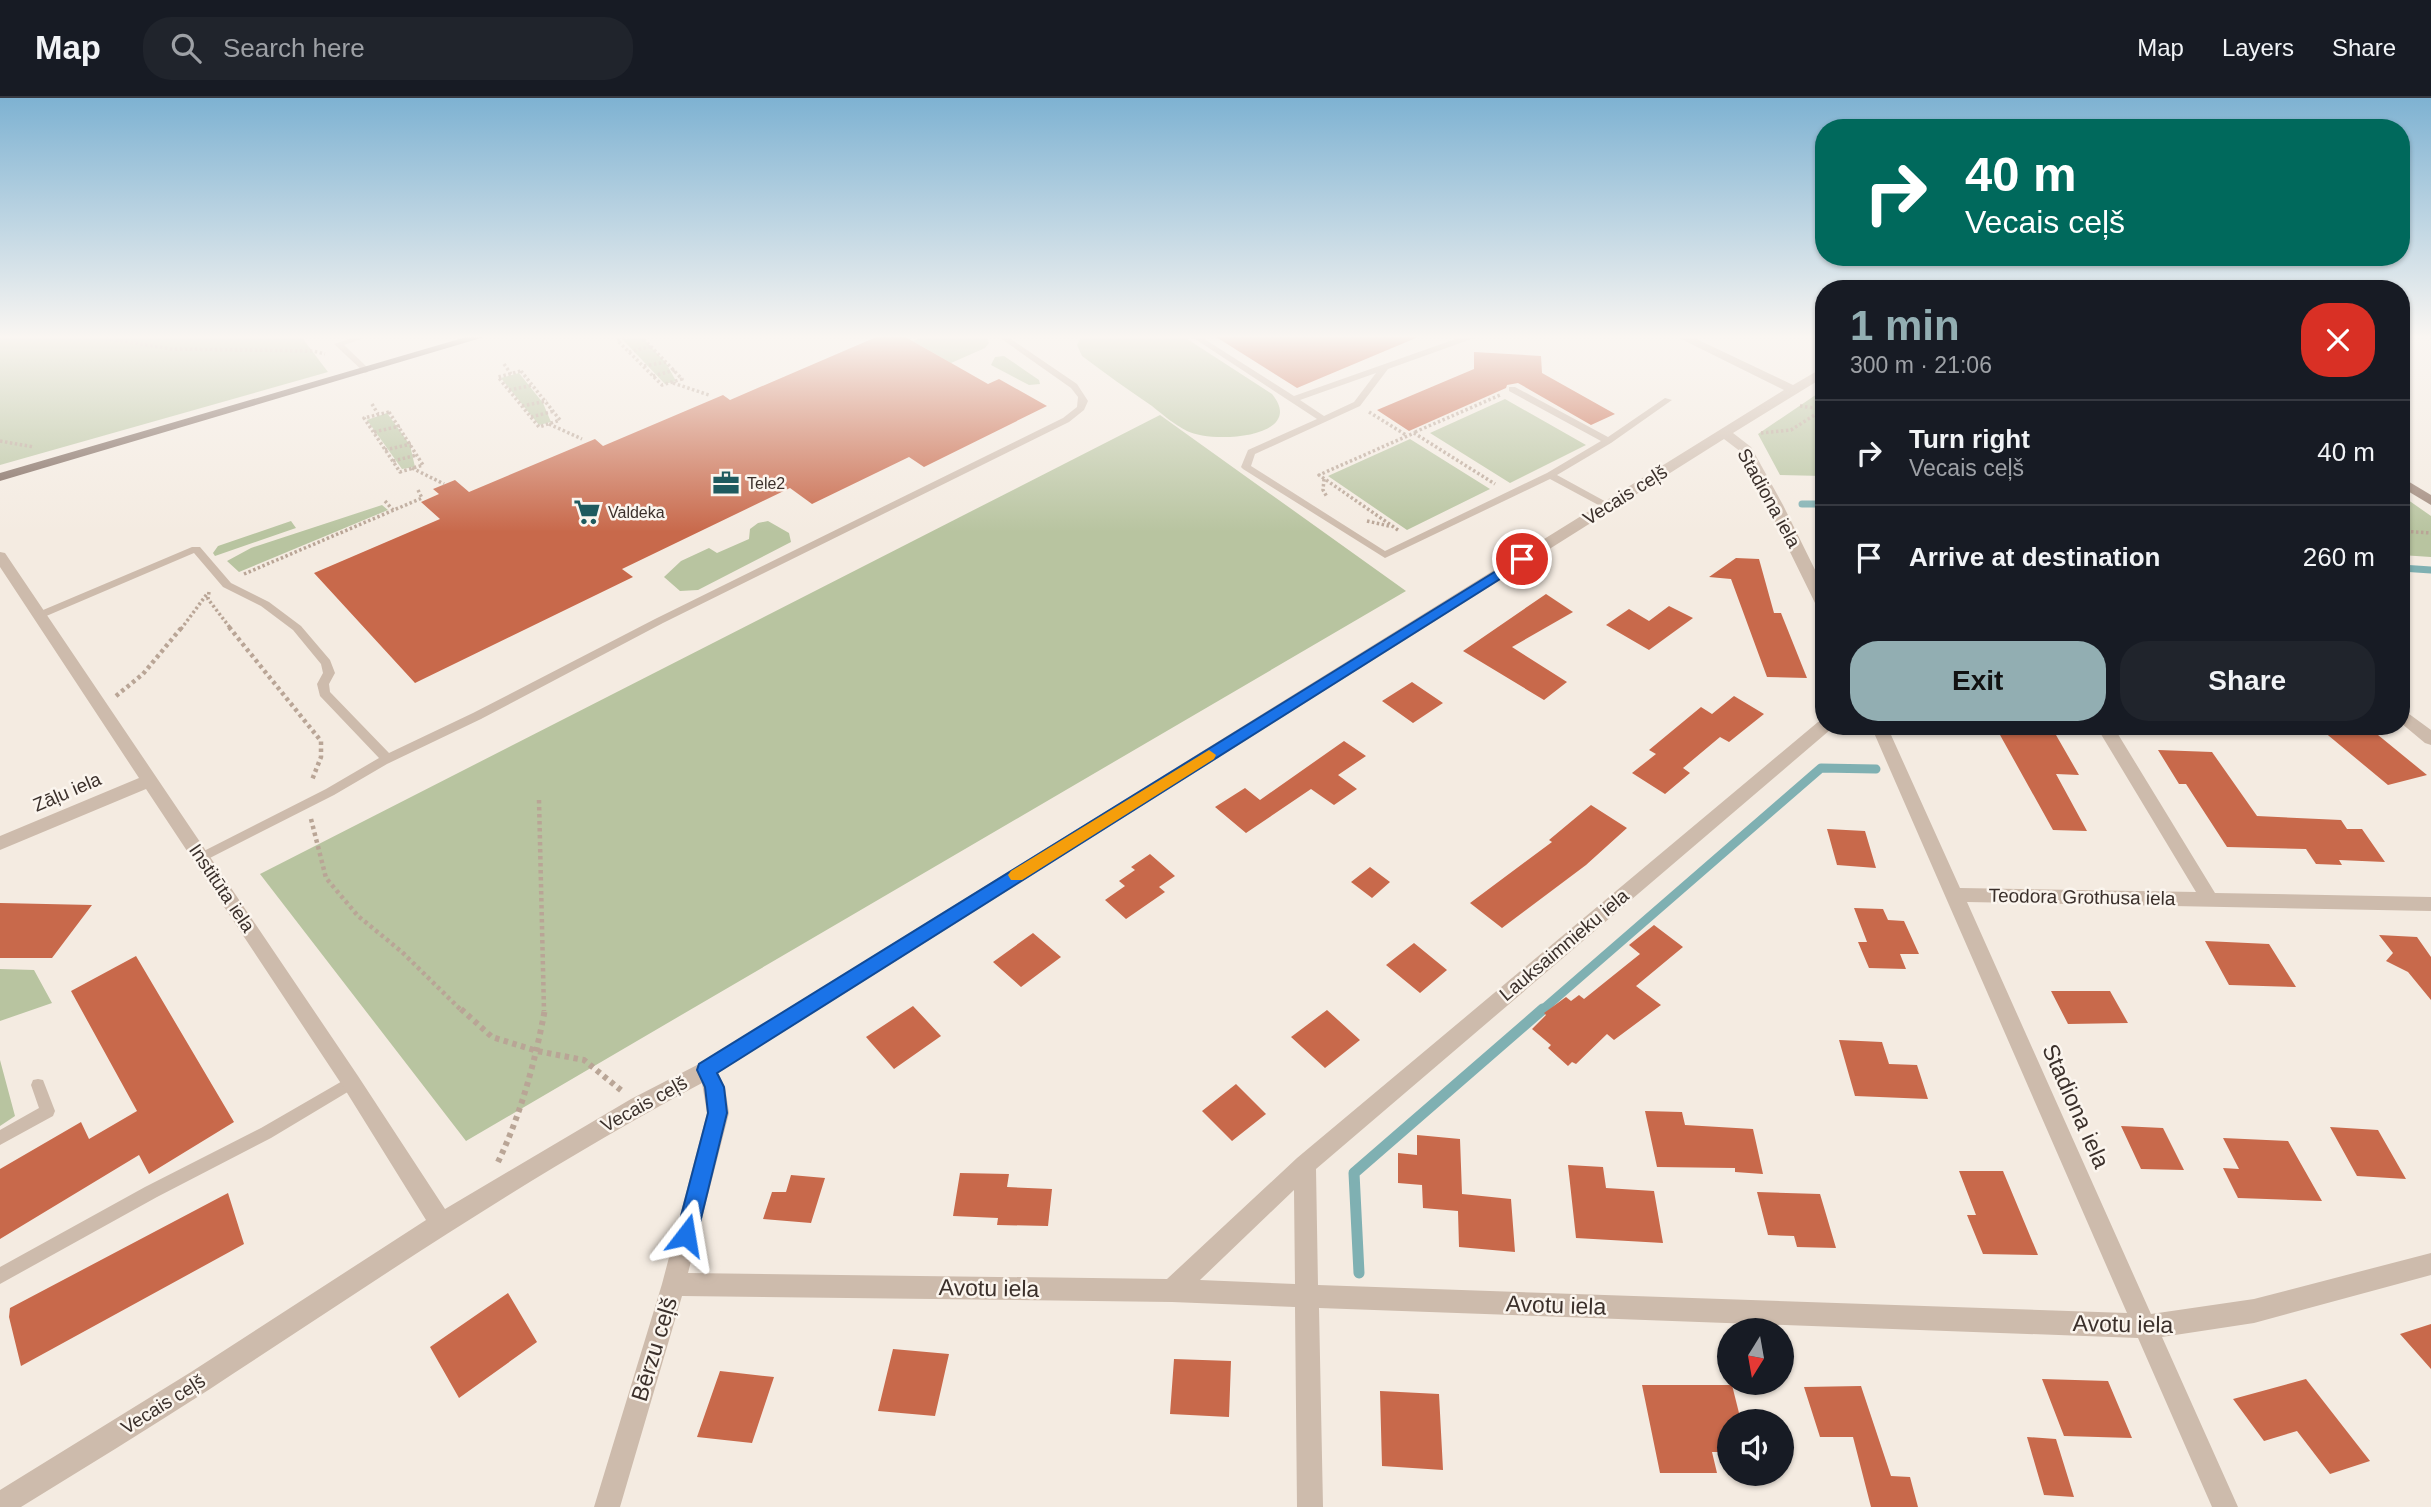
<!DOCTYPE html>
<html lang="en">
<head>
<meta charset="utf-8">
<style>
	:root { --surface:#171b24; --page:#20242c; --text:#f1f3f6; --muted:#9ea1a6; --line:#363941; --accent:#92aeb2 }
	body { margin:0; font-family:Helvetica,sans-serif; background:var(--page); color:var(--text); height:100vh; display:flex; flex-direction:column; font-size:26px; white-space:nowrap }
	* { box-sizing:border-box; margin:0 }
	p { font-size:23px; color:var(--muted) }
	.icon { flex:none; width:38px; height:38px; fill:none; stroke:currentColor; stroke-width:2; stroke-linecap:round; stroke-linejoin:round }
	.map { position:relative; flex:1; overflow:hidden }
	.sheet { position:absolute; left:1815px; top:182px; width:595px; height:455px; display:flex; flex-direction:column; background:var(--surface); border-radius:28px; box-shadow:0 2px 5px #0004 }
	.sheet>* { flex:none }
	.banner { position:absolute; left:1815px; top:21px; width:595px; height:147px; border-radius:28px; box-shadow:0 2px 5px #0004; background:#00695c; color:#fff; overflow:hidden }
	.needle { width:46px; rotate:191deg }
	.tools { position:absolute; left:1717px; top:1220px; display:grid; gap:14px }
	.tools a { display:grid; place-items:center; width:77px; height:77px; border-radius:50%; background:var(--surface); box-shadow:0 2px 5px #0004; font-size:35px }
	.pin { position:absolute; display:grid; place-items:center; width:60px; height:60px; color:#fff; margin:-30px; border:4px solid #fff; border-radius:50%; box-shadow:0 2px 7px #0007 }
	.me { position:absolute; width:77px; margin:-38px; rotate:14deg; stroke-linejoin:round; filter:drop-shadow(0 0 5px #0008) }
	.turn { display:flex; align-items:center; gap:24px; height:147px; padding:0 35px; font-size:32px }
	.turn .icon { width:91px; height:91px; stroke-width:2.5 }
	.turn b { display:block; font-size:49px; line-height:60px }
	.round { display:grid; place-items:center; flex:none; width:74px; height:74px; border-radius:28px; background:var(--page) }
	.headline { display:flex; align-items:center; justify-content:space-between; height:119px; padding:0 35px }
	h1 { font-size:42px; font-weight:600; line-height:52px; color:var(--accent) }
	.primary-button { display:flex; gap:14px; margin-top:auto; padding:14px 35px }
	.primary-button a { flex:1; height:80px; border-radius:28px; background:var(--accent); color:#111; font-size:28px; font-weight:600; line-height:80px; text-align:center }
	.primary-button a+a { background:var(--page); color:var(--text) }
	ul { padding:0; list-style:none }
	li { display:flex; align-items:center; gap:21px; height:105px; padding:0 35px; border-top:2px solid var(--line) }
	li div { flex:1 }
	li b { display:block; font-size:26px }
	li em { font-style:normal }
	header { display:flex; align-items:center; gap:42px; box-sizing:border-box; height:98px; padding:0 35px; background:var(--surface); border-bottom:2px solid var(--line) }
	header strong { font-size:33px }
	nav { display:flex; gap:38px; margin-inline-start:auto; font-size:24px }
	.search { width:490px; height:63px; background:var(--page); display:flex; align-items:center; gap:18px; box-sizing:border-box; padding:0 24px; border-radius:28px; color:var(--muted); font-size:26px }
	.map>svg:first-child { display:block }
	.green { fill:#b8c4a0 }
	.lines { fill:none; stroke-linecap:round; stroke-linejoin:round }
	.stream-far2 { stroke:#7fb0b2; stroke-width:7 }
	.stream-far1 { stroke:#7fb0b2; stroke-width:9 }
	.stream { stroke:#7fb0b2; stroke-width:11 }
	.building { fill:#c8694b }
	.path-far2 { stroke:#b9a596; stroke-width:3.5; stroke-dasharray:2.5 2.5; stroke-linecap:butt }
	.path-far1 { stroke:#b9a596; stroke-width:4.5; stroke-dasharray:3.5 3.5; stroke-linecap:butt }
	.path { stroke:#b9a596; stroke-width:6; stroke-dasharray:4.5 4.5; stroke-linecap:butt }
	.service { fill:#cdbbac; fill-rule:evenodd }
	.minor { fill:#cdbbac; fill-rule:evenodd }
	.secondary { fill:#a18a7d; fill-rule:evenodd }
	.primary { fill:#7d675c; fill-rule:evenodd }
	.route { fill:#1a73e8; stroke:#114b97; stroke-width:2 }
	.slow { fill:#f59e0b }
	.labels { text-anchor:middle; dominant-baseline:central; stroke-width:5; stroke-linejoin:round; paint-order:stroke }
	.far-poi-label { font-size:16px; fill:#3b302b; stroke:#fbf5ee; text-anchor:start }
	.street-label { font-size:19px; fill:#3b302b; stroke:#fbf5ee }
	.near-street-label { font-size:23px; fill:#3b302b; stroke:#fbf5ee }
</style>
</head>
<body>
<header>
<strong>Map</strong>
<div class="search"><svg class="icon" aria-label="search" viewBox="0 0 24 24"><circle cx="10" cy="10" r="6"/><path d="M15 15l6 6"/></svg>Search here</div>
<nav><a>Map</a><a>Layers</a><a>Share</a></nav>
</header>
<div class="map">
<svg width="2431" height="1409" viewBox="0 0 2431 1409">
	<rect width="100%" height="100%" fill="#f4ebe1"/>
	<path class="green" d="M0,237H300L328,274L0,367Z
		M640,237L666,265L676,283L665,286L623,242Z
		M921,237H985L989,245L985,250L951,265L913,243L922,239Z
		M1082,237H1181L1272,296C1308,340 1212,346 1187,333C1175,327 1163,317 1152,308C1128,292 1105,275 1082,258L1077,247Z
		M1004,258L1039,282L1040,286L1029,287L991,267L995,259Z
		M519,275L543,305L551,324L539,327L501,280Z
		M1823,292V378L1780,377L1758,336Z
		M1505,301L1586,347L1510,385L1430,335Z
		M387,315L410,347L415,369L402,371L367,322Z
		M1160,317L1406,493L466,1043L260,776Z
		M1410,341L1490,391L1407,432L1328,378Z
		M2401,397L2431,418V459L2401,457Z
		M382,407L388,412L239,474L227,463L251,450Z
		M291,423L296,430L293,431L215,458L213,455L218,448Z
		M768,423L789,435L791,444L698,492L680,493L664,479L681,463L709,450L717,455L749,441L750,431L758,425Z
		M0,871L34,872L52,905L0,923Z
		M0,962L15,1018L0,1028Z"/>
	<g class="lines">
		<path class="stream-far2" d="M1802,406H1824
			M2401,470L2431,472"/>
		<path class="stream-far1" d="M1541,913L1821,670L1876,671"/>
		<path class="stream" d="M1359,1175L1354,1075L1543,911"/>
	</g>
	<path class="building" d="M881,237H902L988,286L999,281L1047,308L924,369L909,359L812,406L790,390L622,471L633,479L415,585L314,475L440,421L421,404L439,396L433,391L455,382L469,394L595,341L603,348L723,297L730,302Z
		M1213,237H1423L1297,290Z
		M1474,254L1541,258L1542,275L1615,316L1591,327L1518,285L1507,287L1506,290L1409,333L1377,312L1474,271Z
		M1736,460L1759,461L1774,515H1781L1807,580L1767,579L1731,481L1709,479Z
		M1546,496L1573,514L1512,549L1567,584L1544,602L1463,553Z
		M1669,508L1693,520L1649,552L1606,527L1629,511L1649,523Z
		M1412,584L1443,605L1413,625L1382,603Z
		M1734,598L1764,616L1729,644L1720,639L1683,670L1690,675L1665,696L1632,675L1656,656L1649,652L1701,609L1712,616Z
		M1995,628H2037L2041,636L2056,637L2079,677L2056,676L2087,733L2053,732Z
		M2317,628H2367L2427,677L2388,687Z
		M1344,643L1366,658L1338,677L1357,691L1334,707L1311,691L1246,735L1215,709L1245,690L1260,702Z
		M2158,652L2212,654L2257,718L2341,722L2347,731H2362L2385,764L2339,762L2342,767L2316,766L2306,751L2227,749L2186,686H2179Z
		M1591,707L1627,730L1586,767L1502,830L1470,805L1552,744L1549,742Z
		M1827,731L1865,733L1876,770L1837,767Z
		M1150,756L1175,778L1159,789L1165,794L1126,821L1105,802L1125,788L1119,783L1135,772L1131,769Z
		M1370,769L1390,784L1372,800L1351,784Z
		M0,805L92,807L52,860H0Z
		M1854,810L1883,811L1888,822L1904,823L1919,856H1900L1906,871L1869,870L1858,844H1867Z
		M1654,827L1683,849L1636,888L1661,907L1614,942L1607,936L1576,966L1572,964L1568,968L1548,950L1551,947L1532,931L1546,917L1544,915L1566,899L1571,903L1579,897L1584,901L1640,856L1629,847Z
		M1033,835L1061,859L1021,889L993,864Z
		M2379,837L2417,839L2431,859V902L2408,874L2386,863L2393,855Z
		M2205,843L2269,846L2296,889L2229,887Z
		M1414,845L1447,872L1420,895L1386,867Z
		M136,858L234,1024L149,1076L139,1057L0,1141V1071L81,1024L89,1041L137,1013L71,893Z
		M2051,893H2110L2128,925L2068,926Z
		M913,908L941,938L894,971L866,939Z
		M1327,912L1360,942L1325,970L1291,939Z
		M1839,942L1882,944L1889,966L1917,967L1928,1001L1855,998Z
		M1236,986L1266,1016L1232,1043L1202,1013Z
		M1645,1013L1682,1014L1685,1027L1753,1031L1763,1076L1735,1074V1070L1657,1069Z
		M2121,1028L2163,1030L2184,1072L2141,1071Z
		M2330,1029L2378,1032L2406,1081L2357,1078Z
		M1417,1037L1460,1041L1462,1096L1511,1101L1515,1154L1459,1149L1458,1113L1423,1110L1422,1087L1398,1085V1055L1417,1057Z
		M2223,1040L2288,1043L2322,1103L2238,1100L2223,1070L2239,1071Z
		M1568,1067L1603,1069L1606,1090L1654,1093L1663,1145L1576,1140Z
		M1959,1073H2003L2038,1157L1983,1156L1967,1117H1976Z
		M960,1075L1009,1076L1007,1089L1052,1091L1048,1128L997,1127L998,1120L953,1118Z
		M791,1077L825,1080L811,1125L763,1121L772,1094H786Z
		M1757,1094L1820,1096L1836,1150L1797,1149L1794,1138L1768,1137Z
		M228,1095L244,1146L21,1268L9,1219L10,1210Z
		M508,1195L537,1244L459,1300L430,1249Z
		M2431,1226V1271L2400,1236Z
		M893,1251L949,1256L935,1318L878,1313Z
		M1174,1261L1231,1263L1229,1319L1170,1316Z
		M720,1273L774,1279L752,1345L697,1339Z
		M2042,1281L2108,1283L2132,1340L2064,1338Z
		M2306,1281L2370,1363L2330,1376L2297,1333L2264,1343L2233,1301Z
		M1642,1287H1732L1741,1323H1729V1354H1712L1717,1375H1660Z
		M1861,1288L1891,1378L1910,1379L1918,1409H1871L1853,1339H1820L1804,1289Z
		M1380,1293L1439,1296L1443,1372L1382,1368Z
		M2027,1339L2056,1341L2074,1399L2044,1397Z"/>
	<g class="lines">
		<path class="path-far2" d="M86,237L171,251L313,253L325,256
			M629,238L617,242L662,287L682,281L640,237
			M629,254L652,248
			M504,266L511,276
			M644,268L666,264
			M521,273L560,322L539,329L498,279Z
			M653,278L675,272
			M673,285L709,297
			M509,292L533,287
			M372,306L378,316
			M522,308L547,303
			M1800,308L1823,311
			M389,314L423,367L400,374L364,320Z
			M1369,314L1406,337
			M531,319L554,313
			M549,326L582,341
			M374,334L400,328
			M1415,334L1500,297
			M1761,335L1791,332L1824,311
			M0,343L34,349
			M385,352L411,346
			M393,363L417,357
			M412,370L444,386
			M1324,381L1323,392L1327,399
			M385,403L393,412
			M1367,423L1389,428
			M1398,432L1319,377L1414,335L1495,386
			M2401,433L2431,435
			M244,476L422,400L418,392
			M209,494L208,501L231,531
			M181,531L207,496"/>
		<path class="path-far1" d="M229,529L321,643V659L312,682
			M116,598L143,576L182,529
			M539,702L544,913
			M311,721L326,780L358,818L402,854L462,913"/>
		<path class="path" d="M461,911L492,939L537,953L584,962L622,993
			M498,1064C521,1016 535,964 545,911"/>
		<path class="service" d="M361,237H373L344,247L368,270V274L365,275L334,246Z
			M996,237H1005L1077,286L1088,303L1084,312L1069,324L663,525L481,621L387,666L334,697L202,764L198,762L196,759L198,756L326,691L379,660L320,598L317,586L323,575L321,566L293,532L261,508L223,489L194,455L44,519L40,520L35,517L36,515L192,449H200L231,485L269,504L301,528L330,562L335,575L329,586L330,594L389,655L473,615L655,521L1063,320L1077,309L1078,299L1071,290Z
			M1189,237H1198L1294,298L1467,237H1478L1477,239L1388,271L1360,308L1255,356L1251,368L1385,453L1547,375L1601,343L1509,293V289H1515L1608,339L1665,300L1672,302L1611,345L1557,377L1610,406V410H1604L1550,381L1385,460L1243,371L1241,369L1248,352L1317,321ZM1376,275L1354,304L1324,318L1300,302Z
			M351,978L356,979L358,984L356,989L271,1040L157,1099L0,1186V1169L145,1089L261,1030Z
			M38,981L43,982L55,1013L53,1018L0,1047V1032L39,1010L31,987L33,982Z"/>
		<path class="minor" d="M1673,237H1688L1793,287L1824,269V279L1733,335L1751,349L1783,407L1824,490V512L1816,507L1741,354L1724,341L718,975L725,989L729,1015L688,1175L1167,1181L1297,1060L1818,624L1824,622V628H1832L1830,632L1316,1071L1318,1187L2127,1215L1871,628H1887L1960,790L2196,794L2096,628H2113L2215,795L2431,799V813L1967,804L2151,1216L2254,1201L2431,1155V1177L2254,1225L2162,1239L2238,1409H2212L2138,1240L1319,1210L1323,1409H1297L1295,1209L1172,1204L682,1198L620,1409H594L662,1186L707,1015L702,985C531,1076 372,1185 210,1291C148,1331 84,1370 21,1409H0V1392L191,1274L426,1122L344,990L146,691L0,752V738L139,680L0,469V454L5,455L358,978L445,1111L631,1001L699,966L1784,292ZM1294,1092L1295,1186L1200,1182Z
			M2401,610L2431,632V647L2425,645L2401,625Z"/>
		<path class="secondary" d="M2401,379L2431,397V407L2401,389Z"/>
		<path class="primary" d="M473,237H491L0,383V375Z"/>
	</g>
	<linearGradient id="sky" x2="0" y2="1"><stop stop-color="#7eb2d2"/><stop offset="0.55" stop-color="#faf6f2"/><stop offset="1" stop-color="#faf6f2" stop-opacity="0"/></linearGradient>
	<rect width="2431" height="434" fill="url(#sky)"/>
	<path class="route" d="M1522,457L1527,458V464L717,975L724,989L727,1015L697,1137L693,1144L686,1147L679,1144L676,1137L708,1015L705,989L697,972L699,966Z"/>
	<path class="slow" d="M1209,652L1216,657L1214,661L1022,782H1011L1008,777L1011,773Z"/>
	<defs>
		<g id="office-bare" transform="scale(2.1)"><path d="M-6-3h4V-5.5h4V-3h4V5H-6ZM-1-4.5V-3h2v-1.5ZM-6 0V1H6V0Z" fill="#1f5a5e" stroke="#fbf5ee" stroke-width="2.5" paint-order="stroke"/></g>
		<g id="supermarket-bare" transform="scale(2.1)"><path d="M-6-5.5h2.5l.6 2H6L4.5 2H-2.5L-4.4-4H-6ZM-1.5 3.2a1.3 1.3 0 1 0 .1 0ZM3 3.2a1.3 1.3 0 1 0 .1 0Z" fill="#1f5a5e" stroke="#fbf5ee" stroke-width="2.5" paint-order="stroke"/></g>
	</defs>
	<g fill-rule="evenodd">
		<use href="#office-bare" x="726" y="385"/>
		<use href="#supermarket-bare" x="587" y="414"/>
	</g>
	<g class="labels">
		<g class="far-poi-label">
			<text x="747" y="385">Tele2</text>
			<text x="608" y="414">Valdeka</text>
		</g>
		<g class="street-label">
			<text transform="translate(1625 397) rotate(-32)">Vecais ceļš</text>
			<text transform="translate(1769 400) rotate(61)">Stadiona iela</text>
			<text transform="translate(67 694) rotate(-23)">Zāļu iela</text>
			<text transform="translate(222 790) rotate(56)">Institūta iela</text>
			<text transform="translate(2082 799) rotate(1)">Teodora Grothusa iela</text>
			<text transform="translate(1564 847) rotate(-40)">Lauksaimnieku iela</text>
			<text transform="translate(644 1006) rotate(-29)">Vecais ceļš</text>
			<text transform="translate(163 1306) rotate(-32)">Vecais ceļš</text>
		</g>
		<g class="near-street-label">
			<text transform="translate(2076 1008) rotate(66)">Stadiona iela</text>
			<text transform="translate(989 1190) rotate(1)">Avotu iela</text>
			<text transform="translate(1556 1207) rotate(2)">Avotu iela</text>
			<text transform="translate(2123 1226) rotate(1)">Avotu iela</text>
			<text transform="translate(654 1251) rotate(-73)">Bērzu ceļš</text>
		</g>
	</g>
</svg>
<div class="tools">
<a><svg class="needle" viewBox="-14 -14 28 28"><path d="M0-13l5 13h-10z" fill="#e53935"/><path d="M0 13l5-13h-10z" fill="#9ea1a6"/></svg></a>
<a><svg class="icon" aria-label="sound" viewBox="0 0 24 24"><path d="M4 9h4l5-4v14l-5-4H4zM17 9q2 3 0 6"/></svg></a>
</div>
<div class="pin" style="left:1522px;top:461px;background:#d93025"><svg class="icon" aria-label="arrive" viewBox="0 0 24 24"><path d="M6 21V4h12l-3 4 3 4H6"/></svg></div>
<svg class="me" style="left:686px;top:1137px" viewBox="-20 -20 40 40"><path d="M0-17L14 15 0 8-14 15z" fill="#1a73e8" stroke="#fff" stroke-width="4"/></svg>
<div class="banner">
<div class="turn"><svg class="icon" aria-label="right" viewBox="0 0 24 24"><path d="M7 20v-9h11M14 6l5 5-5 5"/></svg><div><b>40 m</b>Vecais ceļš</div></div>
</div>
<section class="sheet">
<div class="headline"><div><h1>1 min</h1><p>300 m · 21:06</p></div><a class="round" style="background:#d93025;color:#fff"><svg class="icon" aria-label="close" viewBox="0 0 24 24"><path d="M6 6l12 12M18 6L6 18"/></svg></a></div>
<ul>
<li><svg class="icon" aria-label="right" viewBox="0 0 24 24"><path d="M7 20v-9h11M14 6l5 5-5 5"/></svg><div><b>Turn right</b><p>Vecais ceļš</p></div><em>40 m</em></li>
<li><svg class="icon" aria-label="arrive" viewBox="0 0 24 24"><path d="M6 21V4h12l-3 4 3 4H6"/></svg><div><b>Arrive at destination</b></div><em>260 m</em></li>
</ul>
<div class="primary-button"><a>Exit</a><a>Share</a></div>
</section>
</div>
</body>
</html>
